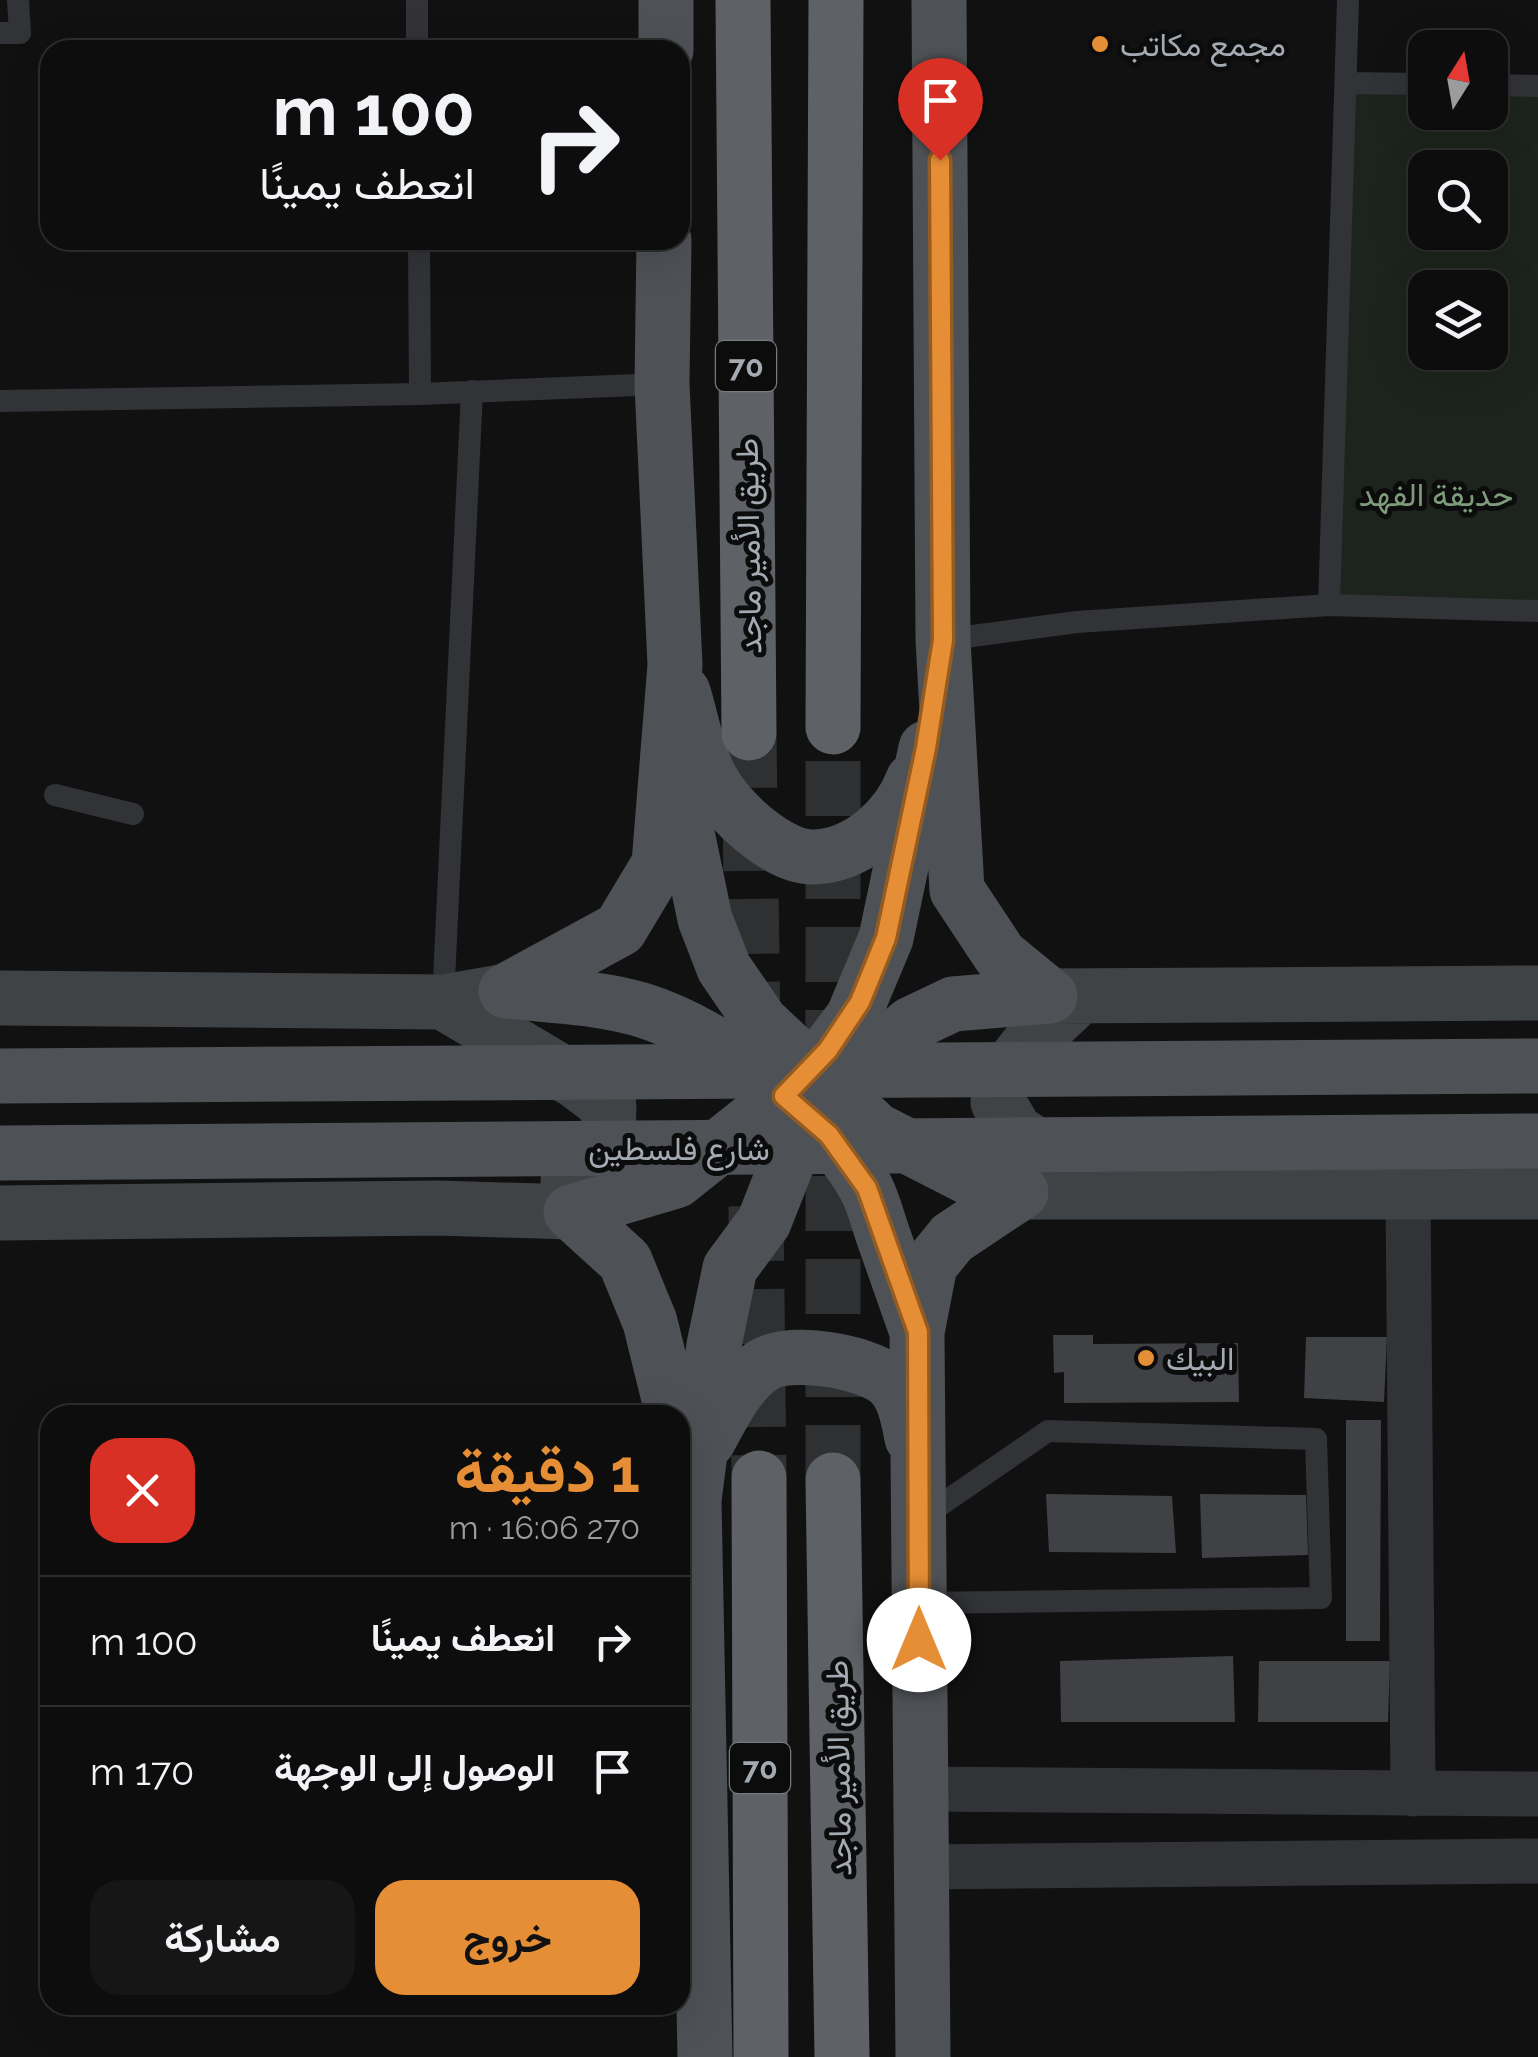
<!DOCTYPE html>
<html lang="ar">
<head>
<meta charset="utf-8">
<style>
	:root { --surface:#0d0d0e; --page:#161617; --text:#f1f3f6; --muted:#9a9c9e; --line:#2d2d2e; --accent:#e58e35 }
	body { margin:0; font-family:Raleway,Vazirmatn,sans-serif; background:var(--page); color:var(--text); direction:rtl; height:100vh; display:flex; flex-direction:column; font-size:38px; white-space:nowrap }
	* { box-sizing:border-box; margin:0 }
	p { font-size:32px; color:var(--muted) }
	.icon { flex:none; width:55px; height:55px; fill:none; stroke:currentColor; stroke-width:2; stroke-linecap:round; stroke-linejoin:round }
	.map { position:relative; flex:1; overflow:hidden; direction:ltr }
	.sheet { position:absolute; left:40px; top:1405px; width:650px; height:610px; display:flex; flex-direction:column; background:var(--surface); border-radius:30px; box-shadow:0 10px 40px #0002,0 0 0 2px var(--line); direction:rtl }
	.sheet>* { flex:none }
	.top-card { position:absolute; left:40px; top:40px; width:650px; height:210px; border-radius:30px; box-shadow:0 10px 40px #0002,0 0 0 2px var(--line); direction:rtl; background:#0d0d0e; color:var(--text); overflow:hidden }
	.needle { width:65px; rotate:11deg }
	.fabs { position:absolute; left:1408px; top:30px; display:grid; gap:20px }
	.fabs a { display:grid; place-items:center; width:100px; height:100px; border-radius:20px; background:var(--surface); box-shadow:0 10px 40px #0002,0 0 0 2px var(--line); font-size:50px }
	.pin { position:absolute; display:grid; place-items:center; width:85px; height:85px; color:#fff; margin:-102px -42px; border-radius:50% 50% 50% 0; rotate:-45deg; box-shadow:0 0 10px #0007 }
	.pin .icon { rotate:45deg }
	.me { position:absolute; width:110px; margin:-55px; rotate:0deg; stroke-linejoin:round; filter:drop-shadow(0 0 8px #0008) }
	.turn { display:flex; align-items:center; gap:35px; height:210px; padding:0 50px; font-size:45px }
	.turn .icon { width:130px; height:130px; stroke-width:2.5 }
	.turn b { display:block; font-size:70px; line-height:85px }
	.round { display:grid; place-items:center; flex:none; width:105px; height:105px; border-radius:30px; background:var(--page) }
	.overview { display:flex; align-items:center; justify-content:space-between; height:170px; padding:0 50px }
	h1 { font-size:60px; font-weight:700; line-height:75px; color:var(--accent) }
	.primary-button { display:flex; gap:20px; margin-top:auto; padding:20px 50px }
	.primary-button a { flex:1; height:115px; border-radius:30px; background:var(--accent); color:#111; font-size:40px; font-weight:700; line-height:115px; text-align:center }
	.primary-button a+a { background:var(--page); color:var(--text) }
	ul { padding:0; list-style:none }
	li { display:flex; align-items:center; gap:30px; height:130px; padding:0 50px; border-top:2px solid var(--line) }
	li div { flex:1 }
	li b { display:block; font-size:38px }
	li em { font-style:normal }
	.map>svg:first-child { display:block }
	.green { fill:#1d241d; fill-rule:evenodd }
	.building { fill:#404145 }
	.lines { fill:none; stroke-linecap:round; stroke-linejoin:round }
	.highway-tunnel { stroke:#2e3032; stroke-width:55; stroke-dasharray:55 28; stroke-linecap:butt }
	.lane { stroke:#323337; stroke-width:22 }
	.street { stroke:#323337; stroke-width:45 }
	.secondary { stroke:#404346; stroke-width:55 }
	.primary { stroke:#4e5155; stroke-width:55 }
	.highway { stroke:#5e6267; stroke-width:55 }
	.primary-bridge { stroke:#4e5155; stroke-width:55 }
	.route-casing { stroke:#955c22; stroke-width:25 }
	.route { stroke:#e58e35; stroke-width:18 }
	.poi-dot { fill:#e58e35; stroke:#0c0c0d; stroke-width:4 }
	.labels { text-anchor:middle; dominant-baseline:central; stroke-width:10; stroke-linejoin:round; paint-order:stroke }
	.shield { fill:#0c0c0d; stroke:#767b80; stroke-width:2.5 }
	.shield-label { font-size:30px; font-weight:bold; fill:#a3aab2 }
	.poi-label { font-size:32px; fill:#a3aab2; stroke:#0c0c0d; text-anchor:start }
	.park-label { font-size:32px; fill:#7e9c7b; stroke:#0c0c0d }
	.street-label { font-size:32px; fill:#a3aab2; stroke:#0c0c0d }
</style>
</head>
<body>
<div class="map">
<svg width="1538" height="2057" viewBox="0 0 1538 2057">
	<rect width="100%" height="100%" fill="#111112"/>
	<path class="green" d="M1347,83L1425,84V112H1490V85L1538,86V611L1329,605ZM1425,168H1490V232H1425ZM1425,288H1490V352H1425Z"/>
	<path class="building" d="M1053,1335H1093V1344L1238,1343L1239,1402L1064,1403V1372L1054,1373Z
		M1306,1337H1387L1384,1402L1304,1398Z
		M1346,1420H1381L1380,1641H1346Z
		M1046,1494L1172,1496L1176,1553L1049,1552Z
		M1200,1494L1306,1495L1308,1555L1202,1558Z
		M1233,1656L1235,1722H1061L1060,1661Z
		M1259,1661H1390L1388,1722H1258Z"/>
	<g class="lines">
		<path class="highway-tunnel" d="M749,733L753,1035
			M756,1206L759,1478
			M833,1480V727"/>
		<path class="lane" d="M417,0V50
			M0,33H20L18,0
			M1347,83L1425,84
			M1490,85L1538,86
			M419,240L420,394
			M0,401L420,394L661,384
			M1329,605L1348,0
			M943,640L1077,622L1329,605L1538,611
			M55,795L133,814
			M443,1001L472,391
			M919,1603L1321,1598L1316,1439L1048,1431L923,1517"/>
		<path class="street" d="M1408,1192L1413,1794
			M920,1789L1538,1794
			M923,1867L1538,1861"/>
		<path class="secondary" d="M1050,996L1538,993
			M0,998L443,1002L506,991
			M443,1002L576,1081L609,1106L608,1139L576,1178L568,1181
			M1065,1165L1015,1131L998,1102L1000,1080L1027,1046L1080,996
			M1021,1192H1538
			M0,1213L438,1208L571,1212"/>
		<path class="primary" d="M666,0V50
			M939,0L943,640L957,890L1000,955L1050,996
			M683,692C692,720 697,755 712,781C728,811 779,859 815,857C859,855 898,819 913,780
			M681,804L705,919L724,968L761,1022L876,1130L968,1177L1021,1192
			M506,991L620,929L659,864L675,665L662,384L664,240
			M506,991C551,996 600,997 642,1010C720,1034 827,1115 866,1188C874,1203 878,1222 884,1238C895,1269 906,1300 917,1332
			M571,1212L676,1181L784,1095L828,1050L853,1017L886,938L926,748
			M571,1212L625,1261L650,1322L673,1415
			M708,1441C722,1416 737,1383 762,1366C789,1348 865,1361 889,1381C905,1396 908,1418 912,1438
			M685,1464L694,1500L705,2057
			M694,1500L714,1345L730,1268L764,1222L790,1156L832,1090L911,1024L953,1004L1050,996
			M923,2057L917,1332L930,1265L952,1238L1021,1192"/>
		<path class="highway" d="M743,0L749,733
			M833,727L836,0
			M759,1478L761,2057
			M833,1480L842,2057"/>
		<path class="primary-bridge" d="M0,1076L1538,1066
			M0,1153L1538,1141"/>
	</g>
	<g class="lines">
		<g class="route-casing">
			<path id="route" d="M919,1640L918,1332L867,1188L829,1135L784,1096L828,1050L860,1002L886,938L926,748L943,640L940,160"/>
		</g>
		<use href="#route" class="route"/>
	</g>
	<g class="poi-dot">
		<circle cx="1100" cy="44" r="10"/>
		<circle cx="1146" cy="1358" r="10"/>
	</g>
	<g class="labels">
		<g class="shield">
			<rect x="716" y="341" width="60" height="50" rx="8"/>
			<rect x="730" y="1743" width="60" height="50" rx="8"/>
		</g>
		<g class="shield-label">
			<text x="746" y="366">70</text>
			<text x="760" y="1768">70</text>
		</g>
		<g class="poi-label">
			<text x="1120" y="44">مجمع مكاتب</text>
			<text x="1166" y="1358">البيك</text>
		</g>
		<g class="park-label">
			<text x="1436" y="494">حديقة الفهد</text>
		</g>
		<g class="street-label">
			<text transform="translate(748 546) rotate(-91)">طريق الأمير ماجد</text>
			<text x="679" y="1148">شارع فلسطين</text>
			<text transform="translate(838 1768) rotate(-91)">طريق الأمير ماجد</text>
		</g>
	</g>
</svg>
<div class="fabs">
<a><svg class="needle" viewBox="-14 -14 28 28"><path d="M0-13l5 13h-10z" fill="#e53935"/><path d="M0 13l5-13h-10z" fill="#9a9c9e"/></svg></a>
<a><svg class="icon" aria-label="search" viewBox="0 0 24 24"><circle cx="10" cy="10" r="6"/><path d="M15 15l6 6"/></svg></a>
<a><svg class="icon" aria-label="layers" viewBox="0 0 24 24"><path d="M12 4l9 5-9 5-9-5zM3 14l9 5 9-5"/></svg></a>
</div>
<div class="pin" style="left:940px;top:160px;background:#d93025"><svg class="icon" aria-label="arrive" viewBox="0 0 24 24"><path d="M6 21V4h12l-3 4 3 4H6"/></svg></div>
<svg class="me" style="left:919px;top:1640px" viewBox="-20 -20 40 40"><circle r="19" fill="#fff"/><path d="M0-13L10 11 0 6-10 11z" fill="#e58e35"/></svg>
<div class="top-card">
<div class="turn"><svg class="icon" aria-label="right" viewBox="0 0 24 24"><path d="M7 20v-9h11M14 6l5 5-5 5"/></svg><div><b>100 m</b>انعطف يمينًا</div></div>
</div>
<section class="sheet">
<div class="overview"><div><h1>1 دقيقة</h1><p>270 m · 16:06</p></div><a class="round" style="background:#d93025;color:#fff"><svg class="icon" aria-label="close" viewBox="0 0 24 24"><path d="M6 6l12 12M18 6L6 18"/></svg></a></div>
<ul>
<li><svg class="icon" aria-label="right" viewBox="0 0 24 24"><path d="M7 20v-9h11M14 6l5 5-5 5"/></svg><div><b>انعطف يمينًا</b></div><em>100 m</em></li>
<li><svg class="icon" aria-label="arrive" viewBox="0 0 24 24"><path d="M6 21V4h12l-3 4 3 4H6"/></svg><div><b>الوصول إلى الوجهة</b></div><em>170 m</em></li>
</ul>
<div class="primary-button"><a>خروج</a><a>مشاركة</a></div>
</section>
</div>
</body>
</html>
